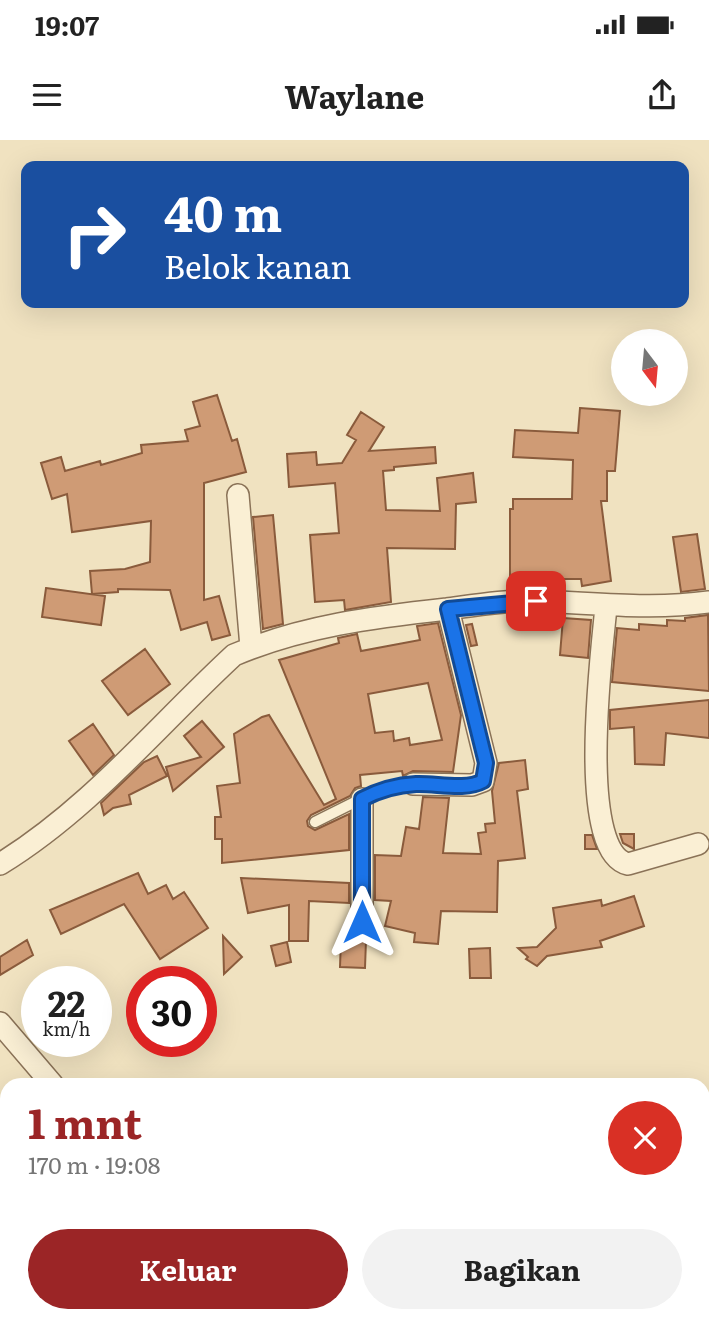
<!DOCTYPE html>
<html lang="id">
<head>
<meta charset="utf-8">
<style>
	:root { --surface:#fff; --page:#f2f2f2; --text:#222; --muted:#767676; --accent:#9b2526 }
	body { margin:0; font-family:Literata,serif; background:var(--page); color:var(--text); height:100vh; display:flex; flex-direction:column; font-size:26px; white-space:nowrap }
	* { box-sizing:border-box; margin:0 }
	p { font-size:23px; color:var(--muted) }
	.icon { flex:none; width:38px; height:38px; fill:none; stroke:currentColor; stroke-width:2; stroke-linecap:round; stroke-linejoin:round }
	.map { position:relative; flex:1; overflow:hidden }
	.panel { position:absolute; left:0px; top:938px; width:710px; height:245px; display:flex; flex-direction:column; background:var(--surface); border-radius:21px 21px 0 0; box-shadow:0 7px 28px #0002 }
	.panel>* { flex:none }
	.hud { position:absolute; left:21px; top:21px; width:668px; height:147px; border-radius:14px; box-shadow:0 7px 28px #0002; background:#1a4fa0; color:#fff; overflow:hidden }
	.needle { width:46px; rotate:164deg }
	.controls { position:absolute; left:611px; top:189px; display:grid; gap:14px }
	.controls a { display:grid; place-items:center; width:77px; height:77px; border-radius:50%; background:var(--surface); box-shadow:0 7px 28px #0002; font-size:35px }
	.speed { position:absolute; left:21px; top:826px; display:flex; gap:14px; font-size:35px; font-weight:700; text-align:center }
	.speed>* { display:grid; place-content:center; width:91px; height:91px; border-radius:50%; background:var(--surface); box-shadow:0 7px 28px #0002; line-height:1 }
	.speed small { font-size:18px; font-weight:400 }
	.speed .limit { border:10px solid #d22; background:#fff; color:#111 }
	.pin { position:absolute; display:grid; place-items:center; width:60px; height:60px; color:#fff; margin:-30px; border-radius:14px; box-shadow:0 4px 10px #0006 }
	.me { position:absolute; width:77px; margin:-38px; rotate:0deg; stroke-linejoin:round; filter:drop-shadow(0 0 5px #0008) }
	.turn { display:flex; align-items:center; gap:24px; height:147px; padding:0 28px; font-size:32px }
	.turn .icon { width:91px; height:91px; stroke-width:2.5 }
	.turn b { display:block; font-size:49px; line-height:60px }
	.round { display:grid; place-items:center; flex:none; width:74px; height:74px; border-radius:37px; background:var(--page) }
	.overview { display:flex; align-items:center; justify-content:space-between; height:119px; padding:0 28px }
	h1 { font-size:42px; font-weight:700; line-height:52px; color:var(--accent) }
	.primary-button { display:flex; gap:14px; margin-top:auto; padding:14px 28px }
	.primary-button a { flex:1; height:80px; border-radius:42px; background:var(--accent); color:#fff; font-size:28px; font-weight:700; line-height:80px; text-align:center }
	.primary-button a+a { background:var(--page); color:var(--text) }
	.status { display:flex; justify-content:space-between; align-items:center; height:49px; padding:0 35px; background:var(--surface); direction:ltr }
	.status svg { height:19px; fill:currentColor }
	header { display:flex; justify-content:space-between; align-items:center; height:91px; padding:0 28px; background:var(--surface); font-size:32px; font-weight:700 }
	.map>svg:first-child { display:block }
	.building { fill:#cf9b75; stroke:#8a5b3c; stroke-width:2; fill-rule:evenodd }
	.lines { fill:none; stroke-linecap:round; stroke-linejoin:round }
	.service-casing { stroke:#8a7257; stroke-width:13 }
	.minor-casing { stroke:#8a7257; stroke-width:24 }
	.service { stroke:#faefd4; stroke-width:10 }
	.minor { stroke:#faefd4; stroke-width:21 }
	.route-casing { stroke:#114b97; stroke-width:18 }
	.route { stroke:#1a73e8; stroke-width:12 }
</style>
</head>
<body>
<div class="status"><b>19:07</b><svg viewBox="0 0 49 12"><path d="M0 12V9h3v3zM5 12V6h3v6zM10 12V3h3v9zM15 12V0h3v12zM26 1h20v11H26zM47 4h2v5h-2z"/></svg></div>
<header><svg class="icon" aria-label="menu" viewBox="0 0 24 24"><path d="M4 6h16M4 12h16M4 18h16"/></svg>Waylane<svg class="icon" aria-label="share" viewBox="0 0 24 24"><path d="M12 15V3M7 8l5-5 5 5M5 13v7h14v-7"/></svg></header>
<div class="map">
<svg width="709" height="1183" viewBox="0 0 709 1183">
	<rect width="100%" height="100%" fill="#f0e2c0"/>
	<path class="building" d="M217,255L232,301L237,299L246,332L204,343V460L219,456L230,495L212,500L207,482L181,490L170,450L118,449V452L92,454L90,431L125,429L150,422L151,381L72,392L67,354L52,359L41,323L61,317L65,331L100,321L101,325L142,313L141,305L188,301L185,290L200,286L193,262Z
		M580,268L620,271L615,331H607V361H601L611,441L582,446L581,439H545V448H519V439H510V369H513V359H572L573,320L513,317L515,290L578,293Z
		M361,272L384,287L369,311L435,307L436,323L394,327V330L383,331L386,370L440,371L437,338L473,333L476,362L456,364L455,409L387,408L391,462L345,470L344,460L315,462L310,395L339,393L335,343L289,347L287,314L316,312L317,325L342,323L356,300L347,295Z
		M273,375L283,484L263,489L253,377Z
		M697,394L705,449L681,452L673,397Z
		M46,448L105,456L101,485L42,477Z
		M708,475L709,551L612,542L617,488L639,490V484L667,486V480L685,481V478Z
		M563,478L591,480L588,518L560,515Z
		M438,483L461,575L453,632L413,631L403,636L402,631L360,635L361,646L355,648L350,656L311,675L307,681L308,686L315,690L349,674V710L222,723V699H215V677H221L217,646L240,643L234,594L262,577L269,575L324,665L336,659L279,520L339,503L338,498L357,494L361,511L420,500L417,486ZM428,543L442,600L410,605L409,598L394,601L393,591L375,593L368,554Z
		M472,484L477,505L471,506L466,485Z
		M145,509L170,544L128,575L102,541Z
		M709,560V598L666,593L664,625L635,624L634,587L610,589V570Z
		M202,581L224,607L173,651L166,627L201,617L184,596Z
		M93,584L114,615L93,635L69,601Z
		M157,616L167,636L129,655L131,664L113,668L104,675L101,663L144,622Z
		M525,620L528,649L517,651L525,718L498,721L497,772L441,771L438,804L414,802L415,793L385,786L391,761L375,760V715L401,716L406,687L419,689L423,657L449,658L443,713L481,714L478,693L486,692L485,684L495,683L492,651L499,623Z
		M620,694H634V709L623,703Z
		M585,695H592L597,709H585Z
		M138,733L148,754L166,745L173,759L184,752L208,788L160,819L124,764L61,794L50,770Z
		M241,738L349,743V763L309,761L308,801H289V765L248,773Z
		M634,756L644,786L600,801L602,807L547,816L537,826L526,819L528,817L518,808L537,807L556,788L553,768L601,760L602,766Z
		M223,796L242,817L224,834Z
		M341,799L366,800L365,828L340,827Z
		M27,800L33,815L0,835V817Z
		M287,802L291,822L276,826L271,806Z
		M490,808L491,838H470L469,809Z"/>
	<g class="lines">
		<g class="service-casing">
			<path id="service" d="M315,682L381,649L413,644"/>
		</g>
		<g class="minor-casing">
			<path id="minor" d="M238,355L251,507
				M606,467C602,510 576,712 628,724L698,704
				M413,644L472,645L483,641L486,623L448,469
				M0,724C90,669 157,586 234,515C302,486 374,477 447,469C477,465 508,460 538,461C596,463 651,470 709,462
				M362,782V659
				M0,883L53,945
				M306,1176L313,1183"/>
		</g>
		<use href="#service" class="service"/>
		<use href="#minor" class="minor"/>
	</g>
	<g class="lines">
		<g class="route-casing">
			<path id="route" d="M362,782V659C379,650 397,645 416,644C436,643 465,651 483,641L486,623L448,469L536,461"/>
		</g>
		<use href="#route" class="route"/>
	</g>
</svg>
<div class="controls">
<a><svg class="needle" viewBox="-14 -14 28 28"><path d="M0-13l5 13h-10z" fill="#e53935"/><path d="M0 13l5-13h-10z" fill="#767676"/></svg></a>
</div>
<div class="speed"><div>22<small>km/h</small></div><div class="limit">30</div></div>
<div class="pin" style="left:536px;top:461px;background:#d93025"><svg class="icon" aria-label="arrive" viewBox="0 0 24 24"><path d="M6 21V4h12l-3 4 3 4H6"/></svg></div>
<svg class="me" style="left:362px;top:782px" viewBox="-20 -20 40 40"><path d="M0-17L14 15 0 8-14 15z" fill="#1a73e8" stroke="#fff" stroke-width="4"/></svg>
<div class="hud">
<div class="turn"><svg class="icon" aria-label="right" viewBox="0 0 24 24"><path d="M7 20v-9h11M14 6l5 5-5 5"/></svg><div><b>40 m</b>Belok kanan</div></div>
</div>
<section class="panel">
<div class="overview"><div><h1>1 mnt</h1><p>170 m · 19:08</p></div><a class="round" style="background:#d93025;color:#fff"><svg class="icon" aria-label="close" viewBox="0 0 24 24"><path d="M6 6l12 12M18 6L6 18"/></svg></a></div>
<div class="primary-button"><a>Keluar</a><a>Bagikan</a></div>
</section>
</div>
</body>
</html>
